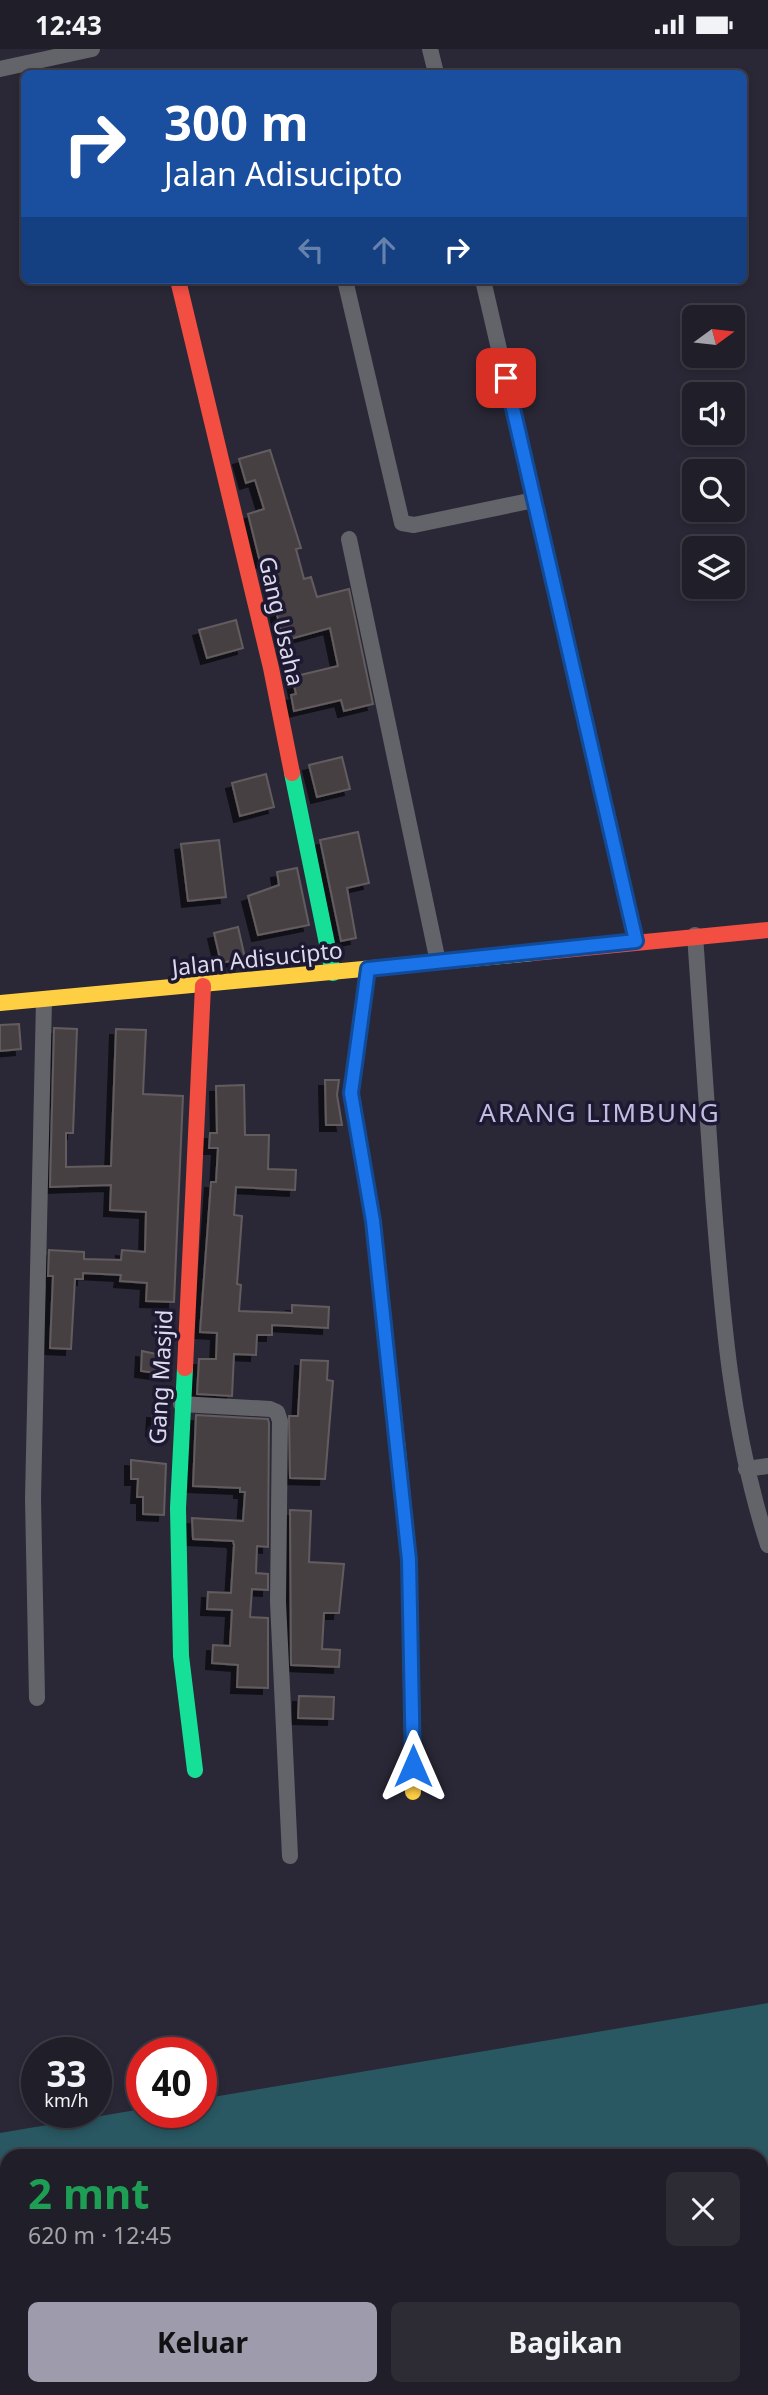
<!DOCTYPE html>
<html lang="id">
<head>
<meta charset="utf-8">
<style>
	:root { --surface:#201e28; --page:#2d2b34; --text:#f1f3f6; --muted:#a2a2a8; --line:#3d3c45; --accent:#9d9bac }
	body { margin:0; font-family:"Noto Sans",sans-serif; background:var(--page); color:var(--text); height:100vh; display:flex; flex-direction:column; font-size:26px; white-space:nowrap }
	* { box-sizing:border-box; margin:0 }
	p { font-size:23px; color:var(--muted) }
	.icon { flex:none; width:38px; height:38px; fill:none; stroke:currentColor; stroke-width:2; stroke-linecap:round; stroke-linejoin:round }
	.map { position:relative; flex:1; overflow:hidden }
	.panel { position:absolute; left:0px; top:2100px; width:768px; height:247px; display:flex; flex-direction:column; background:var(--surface); border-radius:21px 21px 0 0; box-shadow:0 4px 10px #0003,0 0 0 2px var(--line) }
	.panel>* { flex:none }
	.top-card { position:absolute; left:21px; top:21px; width:726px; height:214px; border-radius:10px; box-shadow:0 4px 10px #0003,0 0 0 2px var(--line); background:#1a4fa0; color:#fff; overflow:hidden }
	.needle { width:46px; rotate:75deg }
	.buttons { position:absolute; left:682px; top:256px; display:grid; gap:14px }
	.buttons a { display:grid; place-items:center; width:63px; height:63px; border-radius:10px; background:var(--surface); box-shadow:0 4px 10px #0003,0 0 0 2px var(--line); font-size:35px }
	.speed { position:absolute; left:21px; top:1988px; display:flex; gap:14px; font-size:35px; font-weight:700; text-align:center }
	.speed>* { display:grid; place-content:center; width:91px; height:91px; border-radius:50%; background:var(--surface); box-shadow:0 4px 10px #0003,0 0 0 2px var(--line); line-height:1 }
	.speed small { font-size:18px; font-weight:400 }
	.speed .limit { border:10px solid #d22; background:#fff; color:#111 }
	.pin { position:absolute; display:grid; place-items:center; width:60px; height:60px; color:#fff; margin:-30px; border-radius:14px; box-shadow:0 4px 10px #0006 }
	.me { position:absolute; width:77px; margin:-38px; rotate:0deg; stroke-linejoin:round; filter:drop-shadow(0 0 5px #0008) }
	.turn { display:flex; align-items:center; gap:24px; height:147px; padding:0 28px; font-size:32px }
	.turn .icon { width:91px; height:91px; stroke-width:2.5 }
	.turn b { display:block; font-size:49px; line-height:60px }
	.lanes { display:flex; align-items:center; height:66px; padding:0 28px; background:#0003; justify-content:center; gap:35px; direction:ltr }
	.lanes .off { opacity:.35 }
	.round { display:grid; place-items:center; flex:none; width:74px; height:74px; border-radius:10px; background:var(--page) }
	.headline { display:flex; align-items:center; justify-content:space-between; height:119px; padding:0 28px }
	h1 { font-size:42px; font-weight:700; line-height:52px; color:#1e9e55 }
	.button { display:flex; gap:14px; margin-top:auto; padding:14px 28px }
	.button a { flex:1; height:80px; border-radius:10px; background:var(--accent); color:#111; font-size:28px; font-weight:700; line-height:80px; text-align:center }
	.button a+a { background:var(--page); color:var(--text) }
	.status { display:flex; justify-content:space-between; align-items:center; height:49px; padding:0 35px; background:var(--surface); direction:ltr }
	.status svg { height:19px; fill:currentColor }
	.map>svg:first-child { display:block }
	.water { fill:#295862; fill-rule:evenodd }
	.building { fill:#474143; stroke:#635c5e; stroke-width:2; filter:url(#shadow) }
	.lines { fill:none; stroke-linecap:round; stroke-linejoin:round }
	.street { stroke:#63646a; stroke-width:16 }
	.fast { stroke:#16e098; stroke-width:16 }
	.slow { stroke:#ffcf43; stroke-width:16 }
	.jam { stroke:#f24e42; stroke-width:16 }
	.route-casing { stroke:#114b97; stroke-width:18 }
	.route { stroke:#1a73e8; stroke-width:12 }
	.labels { text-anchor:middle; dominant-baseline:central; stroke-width:7; stroke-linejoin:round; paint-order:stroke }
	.street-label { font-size:23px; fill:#dbd9eb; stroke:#1e1932 }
	.quarter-label { font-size:26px; letter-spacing:2px; fill:#c2bde0; stroke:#1e1932 }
</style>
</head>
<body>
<div class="status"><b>12:43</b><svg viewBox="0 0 49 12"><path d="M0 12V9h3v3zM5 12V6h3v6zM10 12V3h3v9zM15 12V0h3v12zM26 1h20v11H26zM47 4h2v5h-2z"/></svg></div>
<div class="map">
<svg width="768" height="2346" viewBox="0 0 768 2346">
	<defs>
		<filter id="shadow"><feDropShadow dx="-6" dy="6" stdDeviation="0" flood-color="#0009"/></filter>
	</defs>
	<rect width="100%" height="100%" fill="#2a2836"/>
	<path class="water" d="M768,1954V2346H0V2084L142,2060V2063H201V2050ZM761,2107V2340H7V2107Z"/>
	<path class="building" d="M270,401L301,499L296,500L304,530L311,528L317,548L349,540L373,655L344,662L341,651L294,662L291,646L296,645L292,628L338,617L330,579L283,592L265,512L260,513L248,465L264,460L255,431L246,434L239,410Z
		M236,571L243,599L207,609L199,581Z
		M342,708L350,740L317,748L309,716Z
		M266,725L274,758L240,767L232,734Z
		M358,783L369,834L347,839L356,889L341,892L320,791Z
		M219,791L226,848L188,852L181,795Z
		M297,819L309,876L258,886L248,847L279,836L277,823Z
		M238,878L245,909L221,914L214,884Z
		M19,975L21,1000L0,1002V976Z
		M54,979L77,980L73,1084H66V1118L111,1117L116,980L146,981L143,1045L183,1047L174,1253L146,1252L147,1234L120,1232L121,1226L83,1224V1230H75L71,1300L50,1299L53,1227H48L49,1201L84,1203V1210L121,1211L122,1201L145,1203L146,1163L110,1161L111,1136L50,1138Z
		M325,1031H339L337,1046L342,1076H326Z
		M244,1036L245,1086H269L268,1120L296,1121L295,1141L236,1138L234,1166L242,1167L237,1235L241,1236L239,1262L292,1264V1256L329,1258L328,1279L272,1276V1286H257L256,1306L234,1305L232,1347L197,1345L199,1310H216L217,1284L200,1283L211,1133H216L218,1099H209L210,1084H217L216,1037Z
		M142,1302L171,1308L170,1326L141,1322Z
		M301,1311L328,1312L327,1331L333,1332L325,1430L290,1429L289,1367H298Z
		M153,1363L169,1364L168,1382L152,1381Z
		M196,1366L268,1370L269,1374L268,1498L257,1497L256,1524L268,1525V1541L252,1540L250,1568L268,1569V1639L237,1638L238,1616L212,1614L213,1596L230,1597L232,1561L207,1560L208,1543L231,1544L234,1496L233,1492L193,1490L192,1469L243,1472L245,1443H240V1439L193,1437Z
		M131,1411L166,1415L164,1466L143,1465V1448H137L138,1430H131Z
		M290,1461L311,1462L309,1513L344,1515L339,1564H324L322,1600L340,1601L339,1618L291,1616Z
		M299,1647L334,1648L333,1670L298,1669Z"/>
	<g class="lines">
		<path class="street" d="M430,0L436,24
			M0,20L92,0
			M345,231L402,474L414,476L534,451
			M483,231L636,892
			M349,490L438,913
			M695,886C701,973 707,1059 713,1146C722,1264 731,1382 768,1496
			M181,1355L270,1360L277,1363L280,1372L278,1553L290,1807
			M746,1420L768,1417
			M37,1649L33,1450L44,951"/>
		<path class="fast" d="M292,724L333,924
			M185,1319L178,1459L181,1607L195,1721"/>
		<path class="slow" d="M0,954L533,904
			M397,1393L409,1511L413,1743"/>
		<path class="jam" d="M178,231L271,619L292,724
			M533,904L768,881
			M368,921L351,1044L373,1172L397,1393
			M185,1319L203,937"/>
	</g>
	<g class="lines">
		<g class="route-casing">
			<path id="route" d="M413,1717L409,1511L373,1172L351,1044L368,920L636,892L506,329"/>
		</g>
		<use href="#route" class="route"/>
	</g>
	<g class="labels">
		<g class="street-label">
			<text transform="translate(282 572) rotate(77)">Gang Usaha</text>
			<text transform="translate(257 909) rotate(-6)">Jalan Adisucipto</text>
			<text transform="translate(160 1328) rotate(-87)">Gang Masjid</text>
		</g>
		<g class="quarter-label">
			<text x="600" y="1063">ARANG LIMBUNG</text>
		</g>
	</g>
</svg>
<div class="buttons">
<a><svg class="needle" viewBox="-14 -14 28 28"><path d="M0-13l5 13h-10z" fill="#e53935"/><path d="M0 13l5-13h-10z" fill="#a2a2a8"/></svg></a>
<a><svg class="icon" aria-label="sound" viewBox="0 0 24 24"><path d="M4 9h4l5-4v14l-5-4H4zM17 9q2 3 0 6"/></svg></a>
<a><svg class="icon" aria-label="search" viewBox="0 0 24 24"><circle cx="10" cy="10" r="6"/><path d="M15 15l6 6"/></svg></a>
<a><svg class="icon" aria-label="layers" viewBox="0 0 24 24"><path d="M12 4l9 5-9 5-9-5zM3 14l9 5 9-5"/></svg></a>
</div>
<div class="speed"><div>33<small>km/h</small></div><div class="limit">40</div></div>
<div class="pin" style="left:506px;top:329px;background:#d93025"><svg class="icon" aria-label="arrive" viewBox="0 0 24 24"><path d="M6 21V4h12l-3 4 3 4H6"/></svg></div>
<svg class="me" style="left:413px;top:1717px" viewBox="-20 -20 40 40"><path d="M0-17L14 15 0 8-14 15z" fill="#1a73e8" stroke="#fff" stroke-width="4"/></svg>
<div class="top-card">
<div class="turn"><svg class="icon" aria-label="right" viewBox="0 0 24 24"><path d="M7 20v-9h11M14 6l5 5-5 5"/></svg><div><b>300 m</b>Jalan Adisucipto</div></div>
<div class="lanes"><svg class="icon off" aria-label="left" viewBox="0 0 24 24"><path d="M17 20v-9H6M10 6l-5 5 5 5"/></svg><svg class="icon off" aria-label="ahead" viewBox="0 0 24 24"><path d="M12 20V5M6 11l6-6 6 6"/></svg><svg class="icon" aria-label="right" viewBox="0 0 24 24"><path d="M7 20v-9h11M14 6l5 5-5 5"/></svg></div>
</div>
<section class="panel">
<div class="headline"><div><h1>2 mnt</h1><p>620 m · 12:45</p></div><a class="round"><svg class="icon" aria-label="close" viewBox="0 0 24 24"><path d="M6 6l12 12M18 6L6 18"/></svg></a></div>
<div class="button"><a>Keluar</a><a>Bagikan</a></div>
</section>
</div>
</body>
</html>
